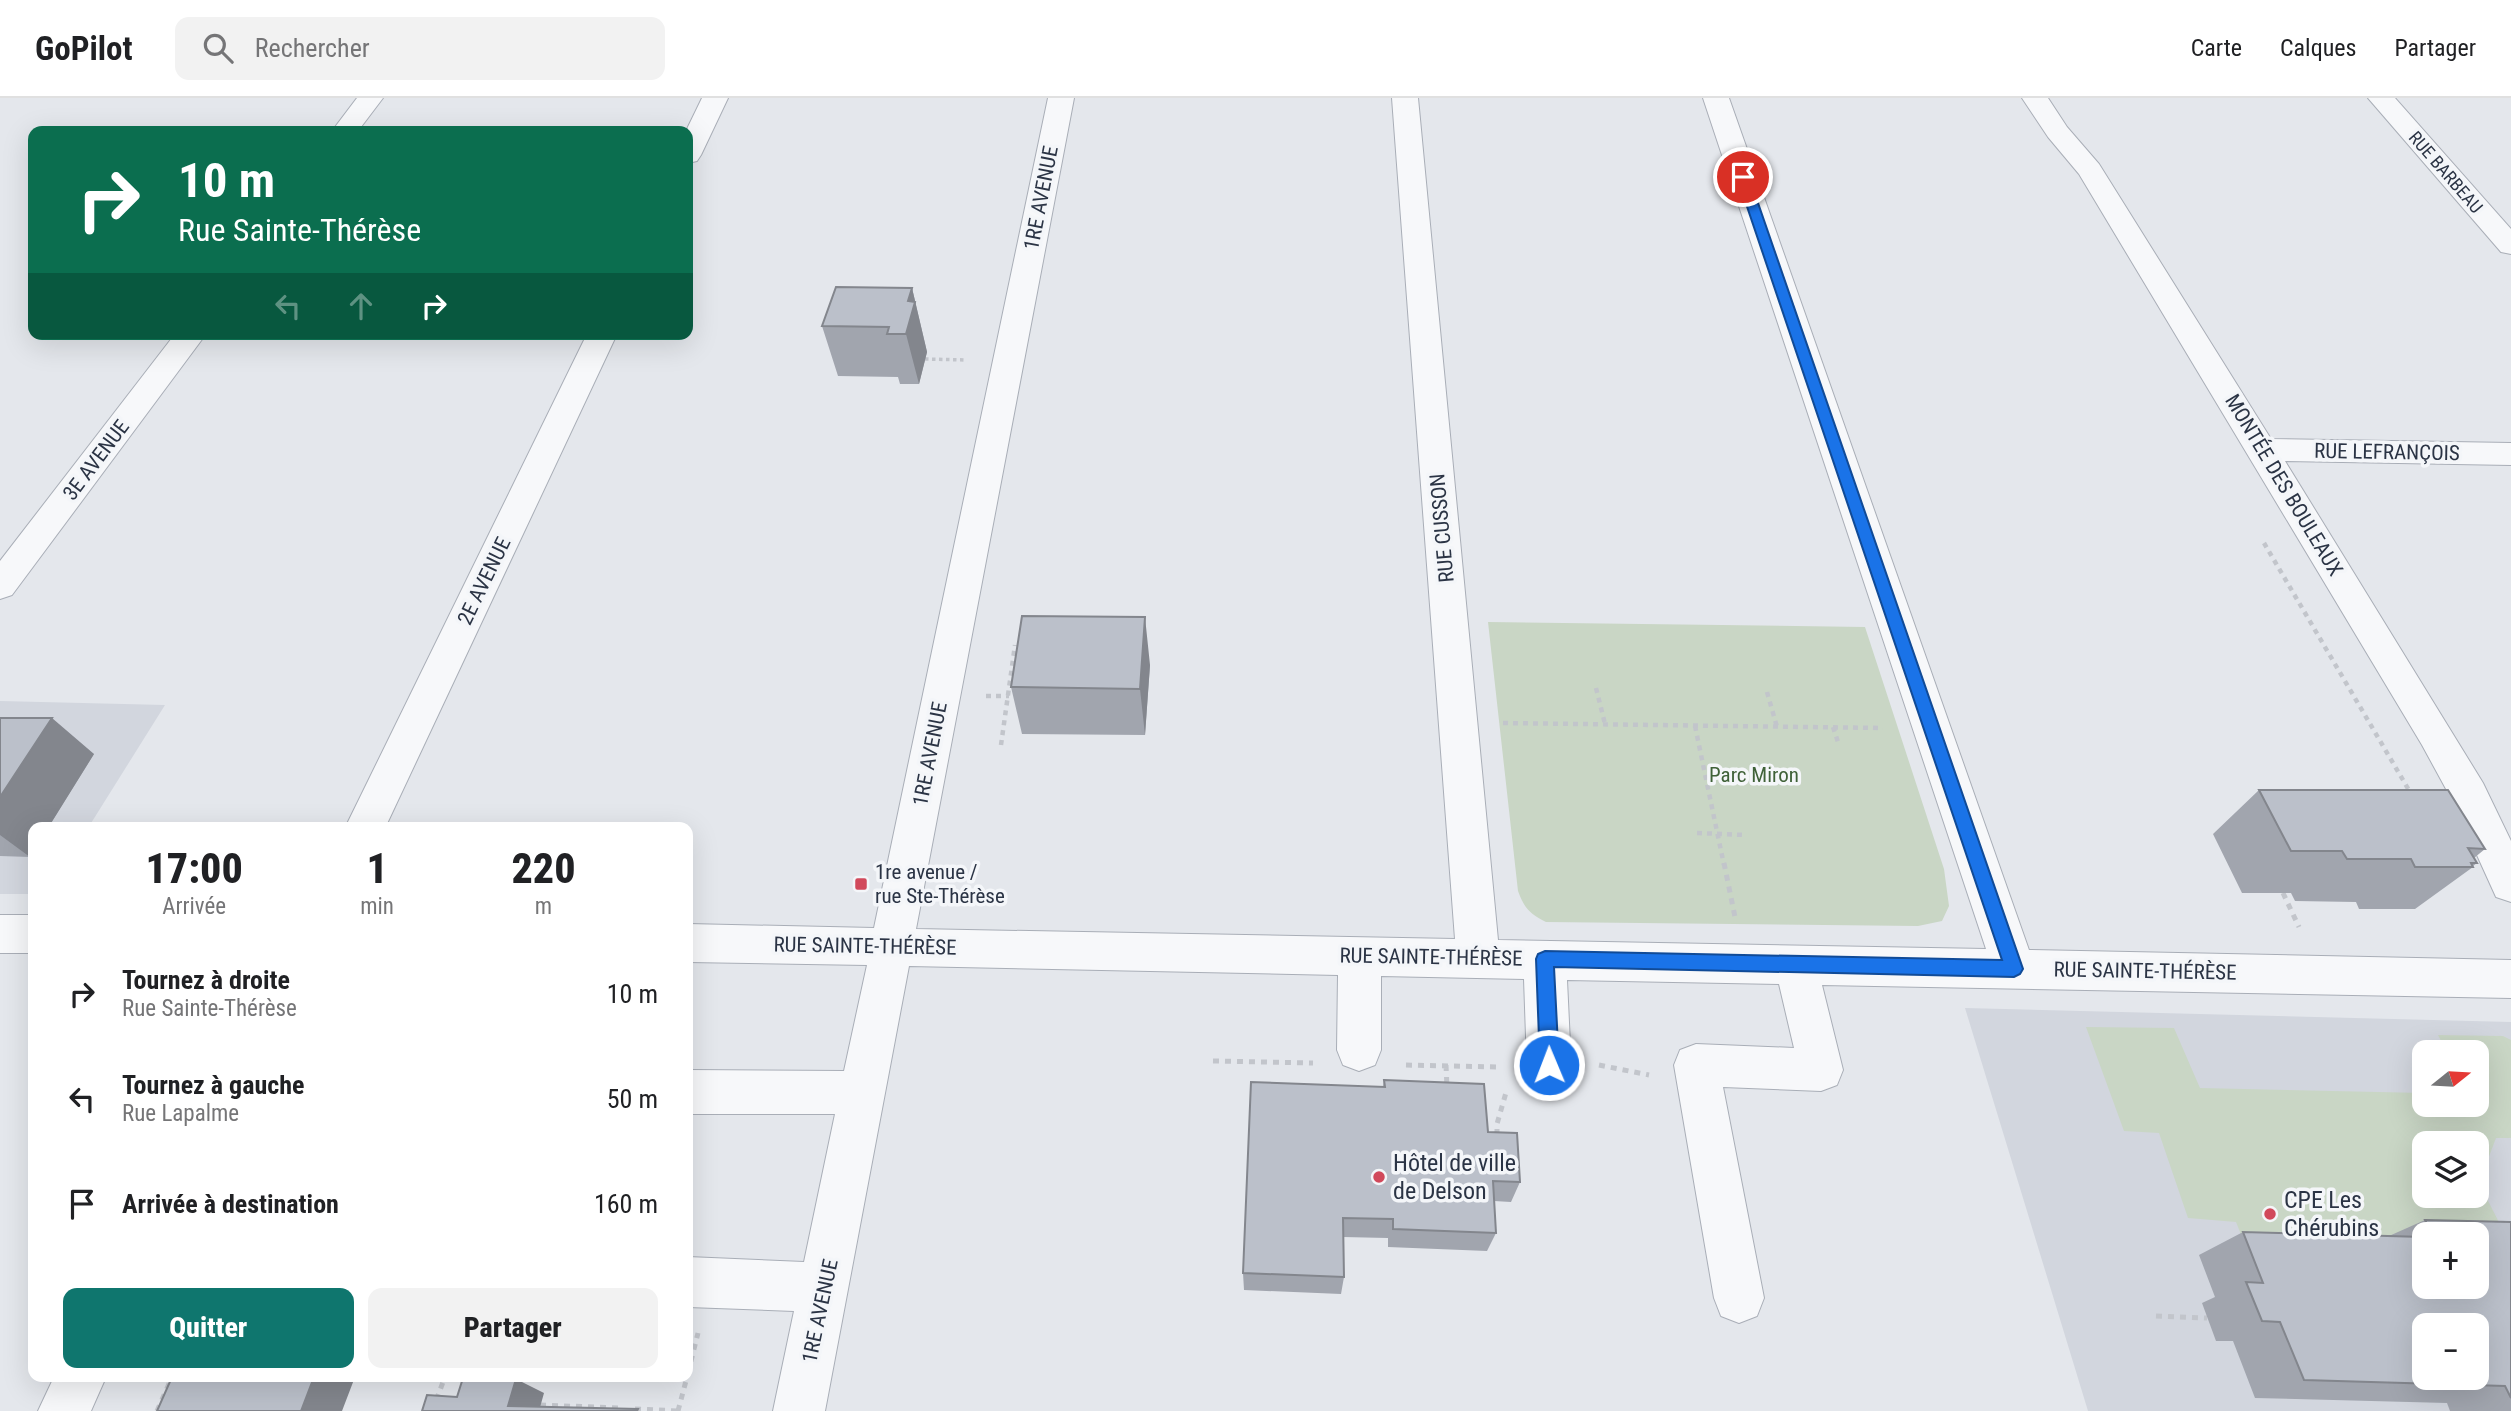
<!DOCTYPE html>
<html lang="fr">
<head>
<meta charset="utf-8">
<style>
	:root { --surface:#fff; --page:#f2f2f2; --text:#202124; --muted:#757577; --line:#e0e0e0; --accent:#0f766e }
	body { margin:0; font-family:"Roboto Condensed",sans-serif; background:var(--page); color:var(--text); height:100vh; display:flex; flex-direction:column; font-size:26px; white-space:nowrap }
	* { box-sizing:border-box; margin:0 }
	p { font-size:23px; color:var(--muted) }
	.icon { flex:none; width:38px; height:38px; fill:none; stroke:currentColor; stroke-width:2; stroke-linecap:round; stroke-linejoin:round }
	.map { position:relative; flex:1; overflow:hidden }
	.drawer { position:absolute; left:28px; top:724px; width:665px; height:560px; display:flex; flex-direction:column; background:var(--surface); border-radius:14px; box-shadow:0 7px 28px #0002 }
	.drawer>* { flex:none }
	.hud { position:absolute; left:28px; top:28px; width:665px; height:214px; border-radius:14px; box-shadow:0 7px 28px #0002; background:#0b6e4f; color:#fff; overflow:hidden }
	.needle { width:46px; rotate:72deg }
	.controls { position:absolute; left:2412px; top:942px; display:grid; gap:14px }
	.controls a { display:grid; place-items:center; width:77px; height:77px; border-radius:14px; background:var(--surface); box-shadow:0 7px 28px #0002; font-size:35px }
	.pin { position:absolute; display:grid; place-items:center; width:60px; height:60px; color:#fff; margin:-30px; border:4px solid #fff; border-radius:50%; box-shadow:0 2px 7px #0007 }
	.me { position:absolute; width:77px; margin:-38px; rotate:359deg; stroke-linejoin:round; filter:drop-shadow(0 0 5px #0008) }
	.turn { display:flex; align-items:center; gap:24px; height:147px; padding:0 35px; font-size:32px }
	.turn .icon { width:91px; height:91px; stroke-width:2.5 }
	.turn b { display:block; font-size:49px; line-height:60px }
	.lanes { display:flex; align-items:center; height:66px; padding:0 35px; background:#0003; justify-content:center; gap:35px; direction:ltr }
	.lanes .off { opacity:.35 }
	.eta { display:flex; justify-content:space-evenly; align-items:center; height:119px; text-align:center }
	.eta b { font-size:42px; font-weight:800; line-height:49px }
	.button { display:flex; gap:14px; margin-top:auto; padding:14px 35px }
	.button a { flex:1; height:80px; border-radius:14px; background:var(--accent); color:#fff; font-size:28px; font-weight:800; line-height:80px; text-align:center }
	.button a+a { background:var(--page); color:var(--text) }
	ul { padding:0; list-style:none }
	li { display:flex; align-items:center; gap:21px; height:105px; padding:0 35px }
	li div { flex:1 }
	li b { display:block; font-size:26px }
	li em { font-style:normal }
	header { display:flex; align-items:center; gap:42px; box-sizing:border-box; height:98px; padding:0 35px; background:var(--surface); border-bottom:2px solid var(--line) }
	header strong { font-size:33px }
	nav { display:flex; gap:38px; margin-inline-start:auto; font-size:24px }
	.search { width:490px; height:63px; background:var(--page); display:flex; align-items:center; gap:18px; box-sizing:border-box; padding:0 24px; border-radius:14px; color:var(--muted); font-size:26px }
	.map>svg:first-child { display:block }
	.built { fill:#d2d6de; fill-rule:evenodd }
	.green { fill:#c9d6c5; fill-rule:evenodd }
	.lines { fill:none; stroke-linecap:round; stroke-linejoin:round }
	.minor-casing { stroke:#a9aeb7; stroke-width:2 }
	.path-far2 { stroke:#c2c5cb; stroke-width:3.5; stroke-dasharray:3.5 3.5; stroke-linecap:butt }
	.path-far1 { stroke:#c2c5cb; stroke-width:4.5; stroke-dasharray:5 5; stroke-linecap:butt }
	.path { stroke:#c2c5cb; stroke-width:5; stroke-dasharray:6 6; stroke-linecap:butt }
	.minor { fill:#f7f8fa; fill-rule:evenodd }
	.wall { fill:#a1a5ae; fill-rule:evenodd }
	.shaded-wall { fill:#83868d }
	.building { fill:#bbc0ca; stroke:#83868d; stroke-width:2; fill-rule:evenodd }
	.route { fill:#1a73e8; stroke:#114b97; stroke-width:2 }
	.poi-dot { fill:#d1495b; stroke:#f4f6f9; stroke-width:2.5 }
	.labels { text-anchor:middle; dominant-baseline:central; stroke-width:7; stroke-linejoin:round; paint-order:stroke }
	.far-street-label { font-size:18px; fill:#2b3445; stroke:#f4f6f9 }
	.street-label { font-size:21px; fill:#2b3445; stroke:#f4f6f9 }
	.park-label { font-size:21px; fill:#3f6138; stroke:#f4f6f9 }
	.poi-label { font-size:21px; fill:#2b3445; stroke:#f4f6f9; text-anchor:start }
	.near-poi-label { font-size:24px; fill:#2b3445; stroke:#f4f6f9; text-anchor:start }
</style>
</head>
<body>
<header>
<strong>GoPilot</strong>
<div class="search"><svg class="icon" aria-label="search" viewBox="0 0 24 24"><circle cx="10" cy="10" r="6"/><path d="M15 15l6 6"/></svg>Rechercher</div>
<nav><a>Carte</a><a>Calques</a><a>Partager</a></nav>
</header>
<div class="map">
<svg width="2511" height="1313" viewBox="0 0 2511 1313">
	<rect width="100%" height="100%" fill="#e4e7ec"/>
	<path class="built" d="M0,603L165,607L88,730H33V796H0Z
		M1965,910L2511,924V1313H2088ZM2424,954H2476V1006H2424ZM2424,1045H2476V1097H2424ZM2424,1136H2476V1188H2424ZM2424,1227H2476V1279H2424Z"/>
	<path class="green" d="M1488,524L1865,529L1944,771L1949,808L1942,823L1918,828L1546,824C1530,816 1524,810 1518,793Z
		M2086,929L2174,930L2200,990L2424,995V1006H2476V954H2447L2438,937L2503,938L2511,942V1040H2496L2479,1085L2511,1148L2476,1136H2424L2250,1159L2236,1124L2188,1120L2159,1035L2124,1033ZM2424,1045H2476V1097H2424Z"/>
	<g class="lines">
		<g class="minor-casing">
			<path id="minor" d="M357,0H383L358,33H332Z
				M702,0H728L701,57L697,63L688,65L686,33Z
				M1048,0H1074L916,831L1455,841L1392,0H1418L1498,842L1986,851L1703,0H1729L2029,852L2511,862V900L1822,887L1843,972L1837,987L1821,993L1723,989L1764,1200L1757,1218L1739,1225L1721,1218L1714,1200L1674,967L1680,952L1696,946L1794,950L1779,886L1567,882L1571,967L1565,982L1549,988L1533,982L1527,967L1524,881L1381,878V952L1375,967L1359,973L1343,967L1337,952L1338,877L909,868L825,1313H773L794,1213L688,1209V1159L804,1164L835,1016H688V972L844,973L867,867L688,864V826L874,830Z
				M2022,0H2048L2067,29L2099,66L2271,341L2511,345V367L2285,363L2483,685L2511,743V804L2496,799L2452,702L2422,647L2079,76L2048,39Z
				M2368,0H2395L2511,131V156L2501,154Z
				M175,236H206L12,497L0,501V463Z
				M587,236H617L385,730H345Z
				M0,817H33V855H0Z
				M54,1279H106L91,1313H38Z"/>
		</g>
		<path class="path-far2" d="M925,261L967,262"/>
		<path class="path-far1" d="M2264,445L2410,694
			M1596,590L1605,626
			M1767,594L1777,629
			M986,598H1009
			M1503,625L1883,630
			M1695,628L1724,767
			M1833,629L1839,647
			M1001,647L1015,547
			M1697,735L1746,737"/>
		<path class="path" d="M1724,765L1735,819
			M2283,795L2299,829
			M1213,963L1313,965
			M1406,967L1499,969
			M1446,967L1447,990
			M1599,967L1649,977
			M1497,1037V1026L1507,991
			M2156,1218L2207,1220
			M688,1275L698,1235
			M540,1307L620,1310
			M635,1311L679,1313
			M157,1313L172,1279
			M432,1313L445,1279
			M678,1313L687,1279"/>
		<use href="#minor" class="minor"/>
	</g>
	<path class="wall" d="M912,190L927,254L919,286H900L898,279L838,278L822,228Z
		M1150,567L1145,637L1022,636L1011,589Z
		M0,620L94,656L48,730H33L30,759L0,758Z
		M2259,692L2485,751L2474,760L2477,765L2473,768V769L2415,811H2359L2356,804L2295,803L2291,795H2242L2213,736Z
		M1384,982L1488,1034L1520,1084L1511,1104L1494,1103L1496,1135L1487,1153L1388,1149V1140L1343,1139L1344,1179L1341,1196L1244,1192L1243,1175L1383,989Z
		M2425,1122L2511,1124V1313H2450L2447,1305L2255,1300L2233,1243H2216L2202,1205L2215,1199L2199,1157L2243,1134L2389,1138ZM2424,1136H2476L2424,1188Z"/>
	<path class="shaded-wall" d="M912,190L927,254L919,286L906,236L908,203Z
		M1145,519L1150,567L1145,637L1140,591Z
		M52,620L94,656L48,730H33V753L30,759L0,737V699Z
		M314,1279H355L342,1313H301Z
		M516,1281L544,1295L539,1313L508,1308Z"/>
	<path class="building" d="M836,189L912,190L908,203L915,204L906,236H887L889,229L822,228Z
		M1022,518L1145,519L1140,591L1011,589Z
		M0,620H52L0,699Z
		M2259,692H2448L2485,751L2468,750L2477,765H2471L2473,769H2415L2411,761H2347L2342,753H2291Z
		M1384,982L1484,986L1488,1034L1517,1035L1520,1084L1493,1083L1496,1135L1393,1131V1121L1343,1120L1344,1179L1243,1175L1251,984L1385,989Z
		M2425,1122L2511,1124V1300L2505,1288L2304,1282L2280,1224L2262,1223L2246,1184L2263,1185L2243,1134L2424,1139V1188H2476V1136H2432ZM2424,1227H2476V1279H2424Z
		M172,1279H314L301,1313H157Z
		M463,1280L516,1281L508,1308L638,1311L637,1313H422L427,1297L457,1299Z"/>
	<path class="route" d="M1743,76L1749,79L2023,871L2020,876L2014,879L1554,869L1559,967L1556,973L1549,976L1543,973L1540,967L1536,861L1538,856L1545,853L2002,862L1737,79Z"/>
	<g class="poi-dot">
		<rect x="854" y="779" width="14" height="14" rx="3.5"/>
		<circle cx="1379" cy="1079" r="7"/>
		<circle cx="2270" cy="1116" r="7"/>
	</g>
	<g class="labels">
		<g class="far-street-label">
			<text transform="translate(2446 74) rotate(49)">RUE BARBEAU</text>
		</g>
		<g class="street-label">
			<text transform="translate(1041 100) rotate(-79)">1RE AVENUE</text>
			<text transform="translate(2387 354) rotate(1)">RUE LEFRANÇOIS</text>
			<text transform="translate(96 362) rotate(-53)">3E AVENUE</text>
			<text transform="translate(2284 387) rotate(59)">MONTÉE DES BOULEAUX</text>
			<text transform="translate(1442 430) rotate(-95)">RUE CUSSON</text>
			<text transform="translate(484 483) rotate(-64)">2E AVENUE</text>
			<text transform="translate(930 656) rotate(-79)">1RE AVENUE</text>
			<text transform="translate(865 848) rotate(1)">RUE SAINTE-THÉRÈSE</text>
			<text transform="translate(1431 859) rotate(1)">RUE SAINTE-THÉRÈSE</text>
			<text transform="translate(2145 873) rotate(1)">RUE SAINTE-THÉRÈSE</text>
			<text transform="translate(820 1213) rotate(-78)">1RE AVENUE</text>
		</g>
		<g class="park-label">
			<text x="1754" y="677">Parc Miron</text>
		</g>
		<g class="poi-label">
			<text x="875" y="774">1re avenue /<tspan x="875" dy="24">rue Ste-Thérèse</tspan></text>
		</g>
		<g class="near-poi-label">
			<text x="1393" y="1065">Hôtel de ville<tspan x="1393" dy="28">de Delson</tspan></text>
			<text x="2284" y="1102">CPE Les<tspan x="2284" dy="28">Chérubins</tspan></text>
		</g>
	</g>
</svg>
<div class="controls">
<a><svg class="needle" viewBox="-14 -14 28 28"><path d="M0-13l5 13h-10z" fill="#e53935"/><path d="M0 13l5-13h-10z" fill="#757577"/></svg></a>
<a><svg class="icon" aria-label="layers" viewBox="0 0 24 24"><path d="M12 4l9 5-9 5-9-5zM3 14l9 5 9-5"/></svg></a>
<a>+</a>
<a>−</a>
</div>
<div class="pin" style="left:1743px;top:79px;background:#d93025"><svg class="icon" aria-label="arrive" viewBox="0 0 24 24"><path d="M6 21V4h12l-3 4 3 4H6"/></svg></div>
<svg class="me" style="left:1549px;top:967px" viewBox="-20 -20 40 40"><circle r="17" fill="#1a73e8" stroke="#fff" stroke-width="3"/><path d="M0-11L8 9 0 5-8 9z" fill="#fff"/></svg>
<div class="hud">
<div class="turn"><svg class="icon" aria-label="right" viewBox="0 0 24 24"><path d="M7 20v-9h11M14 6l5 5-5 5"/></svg><div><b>10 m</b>Rue Sainte-Thérèse</div></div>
<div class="lanes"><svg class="icon off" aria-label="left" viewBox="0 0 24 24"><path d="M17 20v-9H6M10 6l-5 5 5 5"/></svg><svg class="icon off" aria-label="ahead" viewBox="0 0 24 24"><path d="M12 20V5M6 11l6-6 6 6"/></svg><svg class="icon" aria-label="right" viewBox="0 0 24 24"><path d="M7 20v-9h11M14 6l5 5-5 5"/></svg></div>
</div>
<section class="drawer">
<div class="eta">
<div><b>17:00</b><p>Arrivée</p></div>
<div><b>1</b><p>min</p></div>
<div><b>220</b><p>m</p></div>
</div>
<ul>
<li><svg class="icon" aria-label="right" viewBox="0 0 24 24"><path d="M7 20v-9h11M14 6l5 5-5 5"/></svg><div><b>Tournez à droite</b><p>Rue Sainte-Thérèse</p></div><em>10 m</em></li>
<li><svg class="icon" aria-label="left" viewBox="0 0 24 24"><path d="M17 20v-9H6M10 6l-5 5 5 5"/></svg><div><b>Tournez à gauche</b><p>Rue Lapalme</p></div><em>50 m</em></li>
<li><svg class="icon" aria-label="arrive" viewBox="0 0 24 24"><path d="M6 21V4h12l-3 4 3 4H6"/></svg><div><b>Arrivée à destination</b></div><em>160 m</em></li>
</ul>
<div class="button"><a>Quitter</a><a>Partager</a></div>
</section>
</div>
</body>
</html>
